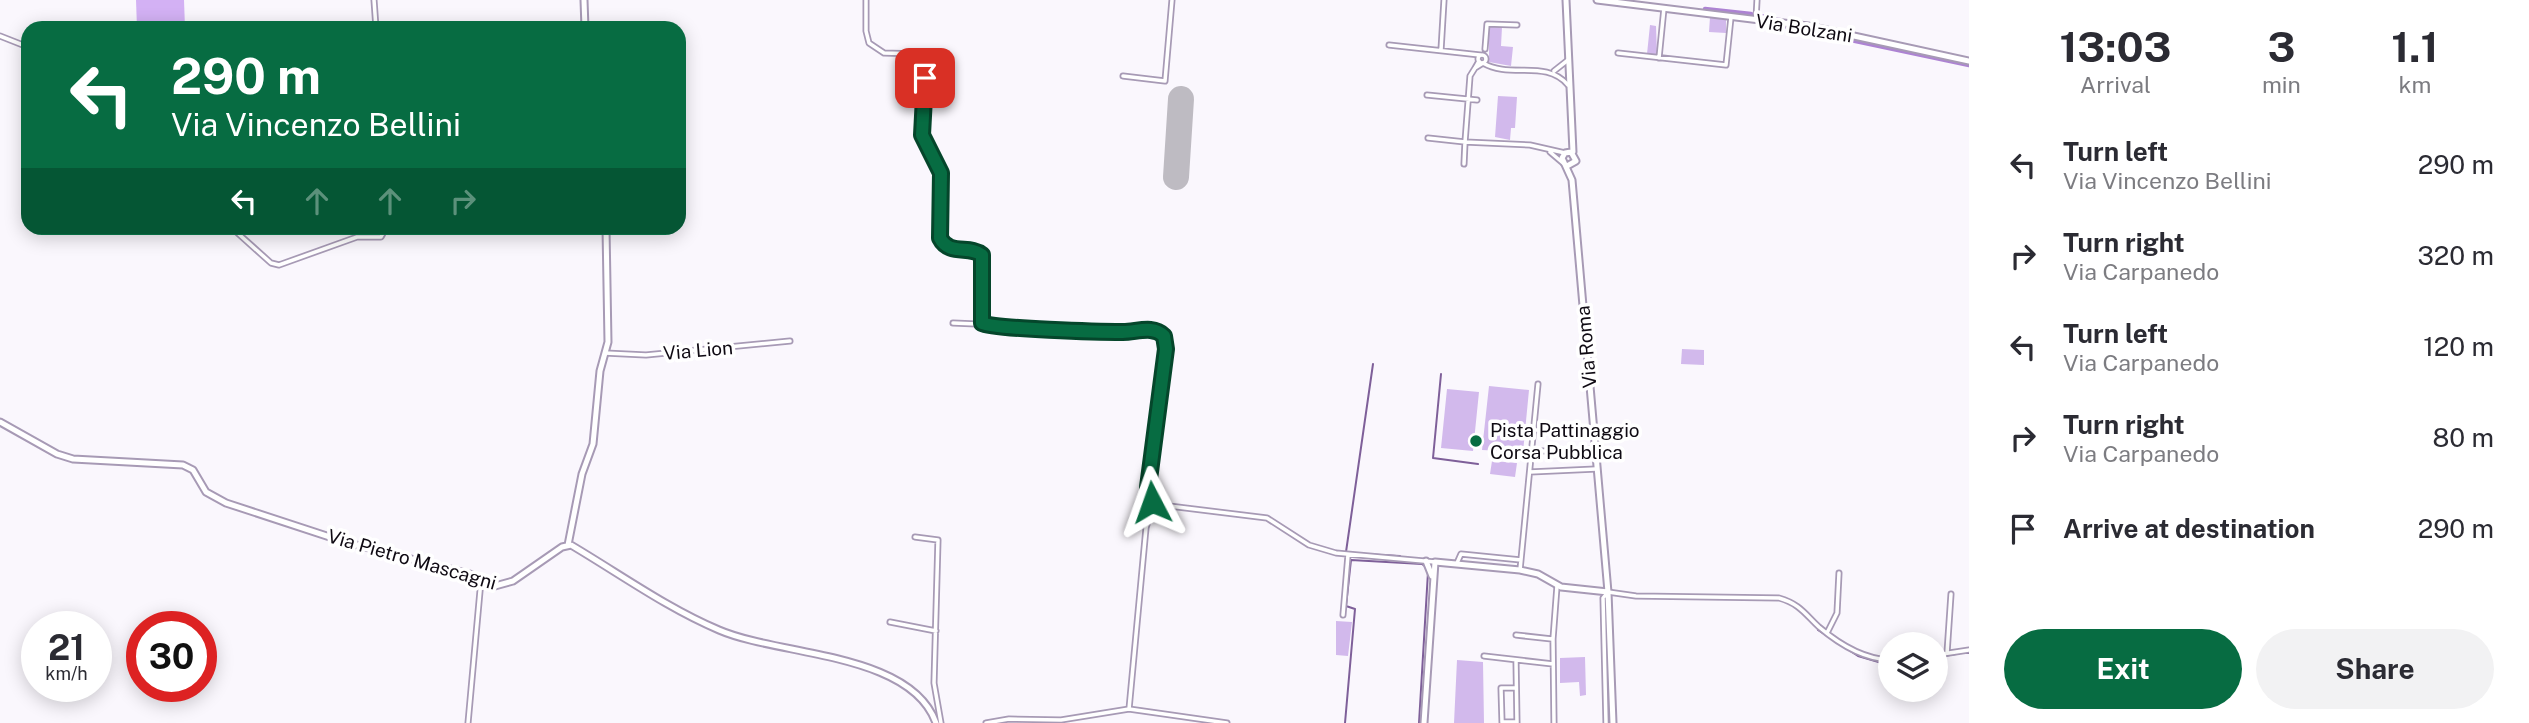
<!DOCTYPE html>
<html lang="en">
<head>
<meta charset="utf-8">
<style>
	:root { --surface:#fff; --page:#f2f2f3; --text:#2b2b33; --muted:#7c7c81; --accent:#076c42 }
	body { margin:0; font-family:"Public Sans",sans-serif; background:var(--page); color:var(--text); height:100vh; display:flex; flex-direction:column; font-size:26px; white-space:nowrap }
	* { box-sizing:border-box; margin:0 }
	p { font-size:23px; color:var(--muted) }
	.icon { flex:none; width:38px; height:38px; fill:none; stroke:currentColor; stroke-width:2; stroke-linecap:round; stroke-linejoin:round }
	.map { position:relative; flex:1; overflow:hidden }
	.side { display:flex; flex-direction:column; background:var(--surface); width:560px }
	.side>* { flex:none }
	.top-card { position:absolute; left:21px; top:21px; width:665px; height:214px; border-radius:21px; box-shadow:0 4px 18px #0003; background:#076c42; color:#fff; overflow:hidden }
	.fabs { position:absolute; left:1878px; top:632px; display:grid; gap:14px }
	.fabs a { display:grid; place-items:center; width:70px; height:70px; border-radius:50%; background:var(--surface); box-shadow:0 4px 18px #0003; font-size:35px }
	.speed { position:absolute; left:21px; top:611px; display:flex; gap:14px; font-size:35px; font-weight:700; text-align:center }
	.speed>* { display:grid; place-content:center; width:91px; height:91px; border-radius:50%; background:var(--surface); box-shadow:0 4px 18px #0003; line-height:1 }
	.speed small { font-size:18px; font-weight:400 }
	.speed .limit { border:10px solid #d22; background:#fff; color:#111 }
	.pin { position:absolute; display:grid; place-items:center; width:60px; height:60px; color:#fff; margin:-30px; border-radius:14px; box-shadow:0 4px 10px #0006 }
	.me { position:absolute; width:77px; margin:-38px; rotate:356deg; stroke-linejoin:round; filter:drop-shadow(0 0 5px #0008) }
	.turn { display:flex; align-items:center; gap:24px; height:147px; padding:0 35px; font-size:32px }
	.turn .icon { width:91px; height:91px; stroke-width:2.5 }
	.turn b { display:block; font-size:49px; line-height:60px }
	.lanes { display:flex; align-items:center; height:66px; padding:0 35px; background:#0003; justify-content:center; gap:35px; direction:ltr }
	.lanes .off { opacity:.35 }
	.eta { display:flex; justify-content:space-evenly; align-items:center; height:119px; text-align:center }
	.eta b { font-size:42px; font-weight:700; line-height:49px }
	.action { display:flex; gap:14px; margin-top:auto; padding:14px 35px }
	.action a { flex:1; height:80px; border-radius:42px; background:var(--accent); color:#fff; font-size:28px; font-weight:700; line-height:80px; text-align:center }
	.action a+a { background:var(--page); color:var(--text) }
	ul { padding:0; list-style:none }
	li { display:flex; align-items:center; gap:21px; height:91px; padding:0 35px }
	li div { flex:1 }
	li b { display:block; font-size:26px }
	li em { font-style:normal }
	main { display:flex; flex:1; min-height:0 }
	.map>svg:first-child { display:block }
	.green { fill:#d2b9ec }
	.forest { fill:#d3b1f4 }
	.lines { fill:none; stroke-linecap:round; stroke-linejoin:round }
	.stream { stroke:#7e5f99; stroke-width:2 }
	.canal { stroke:#ad83d3; stroke-width:4.5 }
	.runway { stroke:#bebbc2; stroke-width:26 }
	.street-casing { stroke:#a79ab5; stroke-width:7 }
	.secondary-casing { stroke:#a79ab5; stroke-width:9 }
	.street { stroke:#fff; stroke-width:3.5 }
	.secondary { stroke:#fff; stroke-width:5 }
	.route-casing { stroke:#05462b; stroke-width:18 }
	.route { stroke:#076c42; stroke-width:12 }
	.poi-dot { fill:#076c42; stroke:#fff; stroke-width:2.5 }
	.labels { text-anchor:middle; dominant-baseline:central; stroke-width:7; stroke-linejoin:round; paint-order:stroke }
	.street-label { font-size:19px; fill:#0f0a13; stroke:#fff }
	.poi-label { font-size:19px; fill:#0f0a13; stroke:#fff; text-anchor:start }
</style>
</head>
<body>
<main>
<div class="map">
<svg width="1969" height="723" viewBox="0 0 1969 723">
	<rect width="100%" height="100%" fill="#faf7fd"/>
	<path class="green" d="M1710,17L1726,20V33L1709,32Z
		M1650,25L1656,26L1657,54H1647Z
		M1489,26L1502,27L1501,46L1513,47L1511,66L1489,62Z
		M1498,96L1517,97L1515,128H1511L1510,140L1495,137Z
		M1682,349L1704,350V365L1681,364Z
		M1489,386L1529,390L1523,452L1482,450Z
		M1447,389L1479,392L1473,451L1441,448Z
		M1492,461L1517,463L1515,477L1490,474Z
		M1336,621L1352,622L1348,656L1336,655Z
		M1585,657L1586,695L1580,696L1579,682L1560,683V658Z
		M1457,660L1483,662L1484,723H1454Z"/>
	<path class="forest" d="M136,0H184L185,28H137Z"/>
	<g class="lines">
		<path class="stream" d="M1441,374L1433,458L1478,464
			M1346,552L1373,364
			M1362,554L1400,556
			M1818,630L1858,656L1882,663
			M1961,653H1969
			M1938,657L1956,654
			M1888,664H1890
			M1345,723L1355,609L1346,606L1351,560L1422,564L1426,567
			M1419,723L1428,572"/>
		<path class="canal" d="M1705,9L1751,14
			M1761,16L1780,20
			M1780,25L1969,65"/>
		<path class="runway" d="M1176,177L1181,99"/>
		<g class="street-casing">
			<path id="street" d="M374,0L376,28
				M866,0V31L869,43L884,53L918,54L925,63L922,135L941,173L940,238C949,256 970,245 982,255L980,316L983,323
				M1756,19L1757,0
				M0,36L28,47
				M1389,45L1480,55
				M1485,49L1487,24L1517,25
				M1441,50L1444,0
				M1618,53L1726,65L1731,17
				M1478 59a4 4 0 1 1 8 0a4 4 0 1 1-8 0Z
				M1659,58L1664,8
				M1479,61L1475,68L1483,63C1510,79 1546,59 1568,85
				M1475,68L1470,76L1465,142L1530,145L1565,153
				M1554,71L1568,60
				M1123,76L1165,81L1172,0
				M1427,95L1477,100
				M1428,138L1465,142L1464,164
				M1550,152L1563,163
				M232,228L271,263L279,265L357,237H381L386,228
				M953,323L1161,332L1166,349L1148,487L1153,504
				M605,353L646,355L790,341
				M1534,430H1558
				M1562,430L1593,428
				M1532,451H1559
				M1561,451L1595,449
				M1530,472L1596,469
				M1153,504L1267,518L1309,545L1336,553L1435,562
				M915,537L938,540L934,683L941,723
				M1457,563L1461,554L1521,560
				M1520,570L1538,384
				M1343,615L1348,555
				M890,622L936,631
				M1827,633L1837,613L1839,573
				M1516,635L1552,639
				M1947,653L1951,594
				M1936,655L1969,650
				M1484,656L1553,664
				M1516,661L1517,723
				M1516,688H1501L1502,722H1517
				M1129,709L1146,528L1153,504
				M468,723L481,580
				M986,723L1009,719L1061,720L1129,709L1227,723
				M1554,723L1553,639L1557,586
				M1606,723L1603,598L1608,592L1636,596L1779,598C1800,604 1805,614 1819,627C1839,644 1864,659 1890,660"/>
		</g>
		<g class="secondary-casing">
			<path id="secondary" d="M584,0L585,28
				M1566,0L1573,152
				M1597,0L1808,26L1969,61
				M1567,166L1576,161L1571,152L1565,153L1562,158L1572,180L1608,592L1613,723
				M0,422L57,454L73,459L183,465L193,470L206,492L226,503L345,542L470,574L495,586L513,581L562,547L571,545C620,574 667,608 719,630C779,656 911,652 936,723
				M568,545L582,474L593,444L600,371L608,342L606,228
				M1426,561L1432,576
				M1424,723L1435,562L1520,570L1538,574L1561,587L1608,592"/>
		</g>
		<use href="#street" class="street"/>
		<use href="#secondary" class="secondary"/>
	</g>
	<g class="lines">
		<g class="route-casing">
			<path id="route" d="M925,78L922,135L941,173L940,238C949,256 970,245 982,255V323C993,329 1103,332 1123,332C1137,332 1153,325 1164,336L1166,349L1148,487L1152,502"/>
		</g>
		<use href="#route" class="route"/>
	</g>
	<circle class="poi-dot" cx="1476" cy="441" r="7"/>
	<g class="labels">
		<g class="street-label">
			<text transform="translate(1804 28) rotate(9)">Via Bolzani</text>
			<text transform="translate(1586 347) rotate(-95)">Via Roma</text>
			<text transform="translate(698 350) rotate(-5)">Via Lion</text>
			<text transform="translate(412 559) rotate(16)">Via Pietro Mascagni</text>
		</g>
		<g class="poi-label">
			<text x="1490" y="430">Pista Pattinaggio<tspan x="1490" dy="22">Corsa Pubblica</tspan></text>
		</g>
	</g>
</svg>
<div class="fabs">
<a><svg class="icon" aria-label="layers" viewBox="0 0 24 24"><path d="M12 4l9 5-9 5-9-5zM3 14l9 5 9-5"/></svg></a>
</div>
<div class="speed"><div>21<small>km/h</small></div><div class="limit">30</div></div>
<div class="pin" style="left:925px;top:78px;background:#d93025"><svg class="icon" aria-label="arrive" viewBox="0 0 24 24"><path d="M6 21V4h12l-3 4 3 4H6"/></svg></div>
<svg class="me" style="left:1152px;top:502px" viewBox="-20 -20 40 40"><path d="M0-17L14 15 0 8-14 15z" fill="#076c42" stroke="#fff" stroke-width="4"/></svg>
<div class="top-card">
<div class="turn"><svg class="icon" aria-label="left" viewBox="0 0 24 24"><path d="M17 20v-9H6M10 6l-5 5 5 5"/></svg><div><b>290 m</b>Via Vincenzo Bellini</div></div>
<div class="lanes"><svg class="icon" aria-label="left" viewBox="0 0 24 24"><path d="M17 20v-9H6M10 6l-5 5 5 5"/></svg><svg class="icon off" aria-label="ahead" viewBox="0 0 24 24"><path d="M12 20V5M6 11l6-6 6 6"/></svg><svg class="icon off" aria-label="ahead" viewBox="0 0 24 24"><path d="M12 20V5M6 11l6-6 6 6"/></svg><svg class="icon off" aria-label="right" viewBox="0 0 24 24"><path d="M7 20v-9h11M14 6l5 5-5 5"/></svg></div>
</div>
</div>
<section class="side">
<div class="eta">
<div><b>13:03</b><p>Arrival</p></div>
<div><b>3</b><p>min</p></div>
<div><b>1.1</b><p>km</p></div>
</div>
<ul>
<li><svg class="icon" aria-label="left" viewBox="0 0 24 24"><path d="M17 20v-9H6M10 6l-5 5 5 5"/></svg><div><b>Turn left</b><p>Via Vincenzo Bellini</p></div><em>290 m</em></li>
<li><svg class="icon" aria-label="right" viewBox="0 0 24 24"><path d="M7 20v-9h11M14 6l5 5-5 5"/></svg><div><b>Turn right</b><p>Via Carpanedo</p></div><em>320 m</em></li>
<li><svg class="icon" aria-label="left" viewBox="0 0 24 24"><path d="M17 20v-9H6M10 6l-5 5 5 5"/></svg><div><b>Turn left</b><p>Via Carpanedo</p></div><em>120 m</em></li>
<li><svg class="icon" aria-label="right" viewBox="0 0 24 24"><path d="M7 20v-9h11M14 6l5 5-5 5"/></svg><div><b>Turn right</b><p>Via Carpanedo</p></div><em>80 m</em></li>
<li><svg class="icon" aria-label="arrive" viewBox="0 0 24 24"><path d="M6 21V4h12l-3 4 3 4H6"/></svg><div><b>Arrive at destination</b></div><em>290 m</em></li>
</ul>
<div class="action"><a>Exit</a><a>Share</a></div>
</section>
</main>
</body>
</html>
